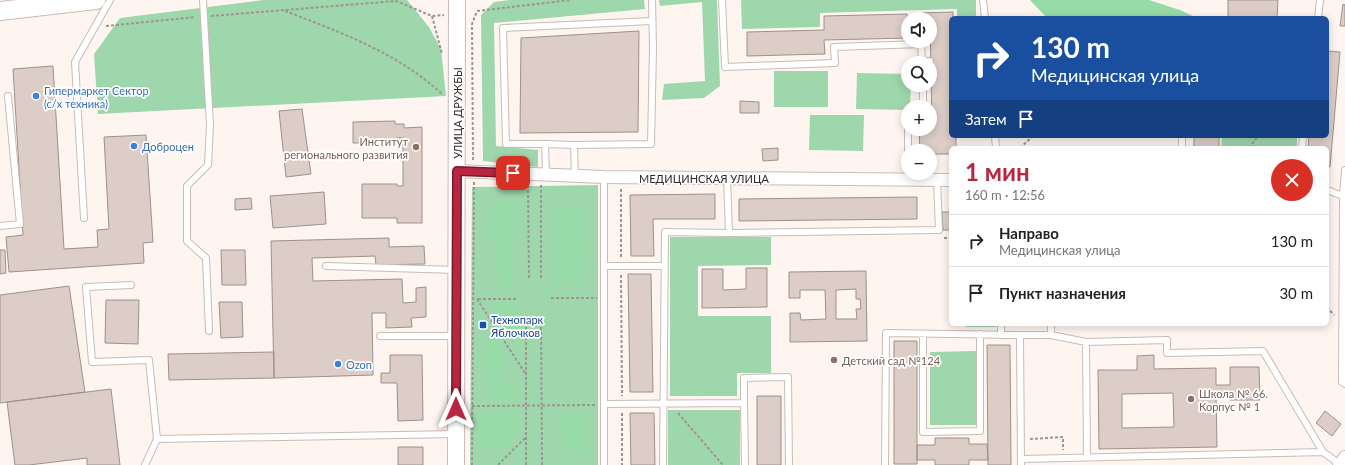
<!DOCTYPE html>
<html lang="ru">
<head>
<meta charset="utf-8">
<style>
	:root { --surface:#fff; --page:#f2f2f2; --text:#222; --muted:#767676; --line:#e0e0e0; --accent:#b82641 }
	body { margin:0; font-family:Lato,sans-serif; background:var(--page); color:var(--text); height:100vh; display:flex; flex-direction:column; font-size:15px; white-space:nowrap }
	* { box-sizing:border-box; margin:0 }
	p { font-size:13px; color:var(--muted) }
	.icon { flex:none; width:22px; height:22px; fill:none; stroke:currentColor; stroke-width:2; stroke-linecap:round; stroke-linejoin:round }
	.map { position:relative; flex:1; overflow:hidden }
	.drawer { position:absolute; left:949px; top:146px; width:380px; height:180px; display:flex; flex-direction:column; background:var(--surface); border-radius:6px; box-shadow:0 2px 10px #0003 }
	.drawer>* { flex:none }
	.guide { position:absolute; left:949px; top:16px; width:380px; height:122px; border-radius:6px; box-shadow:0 2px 10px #0003; background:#1a4fa0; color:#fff; overflow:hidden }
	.buttons { position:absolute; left:901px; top:12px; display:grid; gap:8px }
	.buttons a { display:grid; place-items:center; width:36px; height:36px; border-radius:50%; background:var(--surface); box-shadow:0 2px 10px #0003; font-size:20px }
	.pin { position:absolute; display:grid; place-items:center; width:34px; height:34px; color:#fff; margin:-17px; border-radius:8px; box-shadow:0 2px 6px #0006 }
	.me { position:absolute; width:44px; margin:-22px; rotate:0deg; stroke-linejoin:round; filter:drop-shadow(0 0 3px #0008) }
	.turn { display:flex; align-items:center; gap:14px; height:84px; padding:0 16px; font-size:18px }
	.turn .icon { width:52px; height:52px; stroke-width:2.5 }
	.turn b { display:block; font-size:28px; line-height:34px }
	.then { display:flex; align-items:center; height:38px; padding:0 16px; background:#0003; gap:8px; font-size:15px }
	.round { display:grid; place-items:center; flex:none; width:42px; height:42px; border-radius:21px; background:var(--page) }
	.headline { display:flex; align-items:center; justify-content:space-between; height:68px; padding:0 16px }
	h1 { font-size:24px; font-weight:700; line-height:30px; color:var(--accent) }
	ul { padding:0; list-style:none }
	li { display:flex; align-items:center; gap:12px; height:52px; padding:0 16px; border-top:1px solid var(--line) }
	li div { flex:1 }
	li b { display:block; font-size:15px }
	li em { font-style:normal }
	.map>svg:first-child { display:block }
	.green { fill:#9fd7ad }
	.forest { fill:#97dba8 }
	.building { fill:#dccdc7; stroke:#9e908a; fill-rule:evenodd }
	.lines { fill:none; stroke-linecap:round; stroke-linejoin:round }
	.service-casing { stroke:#cabbb5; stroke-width:8 }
	.minor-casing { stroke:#cabbb5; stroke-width:14 }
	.secondary-casing { stroke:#cabbb5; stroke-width:18 }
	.primary-casing { stroke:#cabbb5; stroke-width:20 }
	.path { stroke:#9d9592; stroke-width:2; stroke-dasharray:3 2; stroke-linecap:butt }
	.service { stroke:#fff; stroke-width:6 }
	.minor { stroke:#fff; stroke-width:12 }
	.secondary { stroke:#fff; stroke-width:16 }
	.primary { stroke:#fff; stroke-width:18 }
	.route-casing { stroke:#78192a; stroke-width:10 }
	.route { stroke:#b82641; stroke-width:7 }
	.shop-dot { fill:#3f7fe0; stroke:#fff; stroke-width:1.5 }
	.education-dot { fill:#8d6e63; stroke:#fff; stroke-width:1.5 }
	.transit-dot { fill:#1a4fb4; stroke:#fff; stroke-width:1.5 }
	.labels { text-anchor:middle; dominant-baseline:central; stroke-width:3.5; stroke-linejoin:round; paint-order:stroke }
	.shop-label { font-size:11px; fill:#366cbe; stroke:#fff; text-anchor:start }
	.street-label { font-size:11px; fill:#2f2927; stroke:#fff }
	.education-label { font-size:11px; fill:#785e54; stroke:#fff; text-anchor:start }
	.transit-label { font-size:11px; fill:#164399; stroke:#fff; text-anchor:start }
</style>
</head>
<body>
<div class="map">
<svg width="1345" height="465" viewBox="0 0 1345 465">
	<rect width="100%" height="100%" fill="#fef5f1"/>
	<path class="green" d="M263,0H407L429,27L441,49L446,96L98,114L94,54L120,18Z
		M511,0H644L645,9L494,23L496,146L538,150V167L483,161L481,15L494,2Z
		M659,0H717L720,86L704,98L662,100L664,84L705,81L702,2L660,6Z
		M741,0H976V18H957V9L820,13V27L742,29Z
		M774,71H828V107H774Z
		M857,73L908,74V85H911L910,107H908V110L856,109Z
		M810,115H864L863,151L809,150Z
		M1222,136H1297V148H1221Z
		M598,185V465H470L472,187Z
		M670,237H771V265L698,266V316H771V373H737V396H670Z
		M966,324H996V327H966Z
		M976,351L977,425H930V352Z
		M668,410H740V465H668Z"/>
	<path class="forest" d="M1030,0H1149L1180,10L1197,18H1047Z
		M499,200C526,206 511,230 511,247C511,260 513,272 512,285L510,289L500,290L496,284C502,275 499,273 497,263C495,251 499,248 488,237C489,225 486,206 499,200Z
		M573,206L582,207C585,231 587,257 580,279L570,281L557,288L553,284L556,211Z
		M494,304H510L515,305C515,320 527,331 514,344L512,345L491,310Z
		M489,336H493L506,358C502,366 497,373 502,382C512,383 517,386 517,398L514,399L490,397L488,393L485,342L486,338Z
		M511,411L518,417C522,457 465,462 481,415L488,412Z
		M567,413H578L587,418C588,431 591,445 581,454L566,449C561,438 557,428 559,416Z"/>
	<path class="building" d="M1228,0H1278L1277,18H1228Z
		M1343,4L1345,5V26H1340Z
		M953,12V18H951V136H956V148H951V154H930V151H920L919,129H930L932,127L930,19H917V13Z
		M907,14L908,38L824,40L825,54L747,56V32L824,30V16Z
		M639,31L638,132L520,133L521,38Z
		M1327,51L1340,52L1330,167H1327V148H1308L1309,136H1327Z
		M53,66L64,249L98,247L97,230L109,229L104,137L146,135L153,242L143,243L144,263L9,272L6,237L23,235L13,69Z
		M740,101L759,102V113H740Z
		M302,109L311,174L286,177L279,111Z
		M395,121V124H404V128L422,127V223H397V218H362V184H397V186H403V138H396V143H353V122Z
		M1194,136H1219V148H1194Z
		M778,148V160L763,161L762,149Z
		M324,192L326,224L273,228L270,196Z
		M715,194V219H653L654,256H631L630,195Z
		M917,197V219L739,221V199Z
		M251,198L252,209L235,210V199Z
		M942,212H951V230H943Z
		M389,238V247L424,246L425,264L376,265L375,256L312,258L313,281L402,279L403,303L416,302V288L426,287V317L411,318L412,327L386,328V313H372L373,375L274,378L271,241Z
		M0,250H5L6,273L0,274Z
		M221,250H245L246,285H222Z
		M746,268H767V307L702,308V269H723V290L746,289Z
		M866,271L867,341L790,342V313H800L801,320L826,319L825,290H800V298H789V272ZM856,289V299H860L861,309H856L857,319H836V290Z
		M628,274H651L653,392H630Z
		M69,286L85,392L0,403V295Z
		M106,300H139L138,344L105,343Z
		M219,302H242L243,337L221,338Z
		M894,341H917V464H894Z
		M987,345H1010L1011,465H988Z
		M274,352V378L169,380L168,354Z
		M390,355H422L423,420L398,421L397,383H381V373H390Z
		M1154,355V369L1216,368V385H1230V367H1259L1260,400H1230V392H1216L1217,447L1099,449L1098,370H1137V356ZM1173,393L1174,427L1122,428V394Z
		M111,389L120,465H87V458L29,465H15L7,402Z
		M757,396H781V465H757Z
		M1325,411L1341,424L1332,436L1316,423Z
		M630,413H654L655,465H631Z
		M935,438H969V444H987L988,460H969V465H935V460H917V445H935Z
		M398,447H423V465H398Z"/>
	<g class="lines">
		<g class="service-casing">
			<path id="service" d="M203,0L210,125L208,165L187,186V241L206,258L209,331
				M722,0L725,67L835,63L834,47L921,44L922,63
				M983,0L985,18
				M1318,18L1320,0
				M922,61H930
				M923,85V107
				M995,136L996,148
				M1182,136V148
				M545,144H506L503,28L652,21
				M1302,148L1303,136
				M546,175L545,144L574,145
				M575,176L574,145L651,144L653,48L652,0
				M727,178L729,233L939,230L937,180
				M908,180V117
				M1327,190L1343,196L1345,170
				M1343,196L1342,382L1345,384
				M84,218L75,62L110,0
				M0,226L20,224L8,96
				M326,266L456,270
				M604,266H664
				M131,285L86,287L92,362L149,360L157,439L456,434
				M1001,324V335
				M923,334V432L980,431V334
				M1051,335L1086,342
				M380,336H456
				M744,403V378L788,377L789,465
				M604,404L744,403L745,465
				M1087,457L1086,342L1167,340V353L1263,351L1323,452
				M1021,459L1323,452L1341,465
				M145,465L157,439
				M604,465V177
				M663,465L665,232L729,233
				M885,465L886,333L1020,335
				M1021,465L1020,335H1051V324"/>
		</g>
		<g class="minor-casing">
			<path id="minor" d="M457,171L604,177L951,180
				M1339,465L1345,457"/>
		</g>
		<g class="secondary-casing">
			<path id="secondary" d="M456,465L457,0"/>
		</g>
		<g class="primary-casing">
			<path id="primary" d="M0,11L96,0"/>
		</g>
		<path class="path" d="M285,11C340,32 398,53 442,94
			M211,16L396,1L432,16L444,15
			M432,16L442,54
			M106,26L195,17
			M1020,148L1033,136
			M1249,148L1258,136
			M473,160L472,24L477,11L571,0
			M528,185L529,278
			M541,185V278
			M621,189V258
			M944,238H951
			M621,275L622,396
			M551,298H597
			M477,299L525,373
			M478,299H518
			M1327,307L1334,315
			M541,317L542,465
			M472,406L595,405
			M622,413V465
			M678,413L723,465
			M1030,439L1063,437V450
			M472,465L474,182
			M498,465L526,437
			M526,465V317"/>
		<use href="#service" class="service"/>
		<use href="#minor" class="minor"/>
		<use href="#secondary" class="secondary"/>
		<use href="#primary" class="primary"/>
	</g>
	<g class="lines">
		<g class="route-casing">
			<path id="route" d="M456,409L457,171L513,173"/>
		</g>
		<use href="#route" class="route"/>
	</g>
	<g class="shop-dot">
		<circle cx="36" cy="96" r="4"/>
		<circle cx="134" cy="146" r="4"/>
		<circle cx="338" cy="364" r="4"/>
	</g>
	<g class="education-dot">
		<circle cx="416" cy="147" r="4"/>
		<circle cx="834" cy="360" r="4"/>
		<circle cx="1191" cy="399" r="4"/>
	</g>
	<rect class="transit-dot" x="479" y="321" width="8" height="8" rx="2"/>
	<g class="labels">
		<g class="shop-label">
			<text x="44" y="90">Гипермаркет Сектор<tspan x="44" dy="13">(с/х техника)</tspan></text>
			<text x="142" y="146">Доброцен</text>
			<text x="346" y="364">Ozon</text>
		</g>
		<g class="street-label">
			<text transform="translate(457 113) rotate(-90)">УЛИЦА ДРУЖБЫ</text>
			<text x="704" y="178">МЕДИЦИНСКАЯ УЛИЦА</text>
		</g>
		<g class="education-label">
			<text x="408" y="141" text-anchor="end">Институт<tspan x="408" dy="13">регионального развития</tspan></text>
			<text x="842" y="360">Детский сад №124</text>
			<text x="1199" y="393">Школа № 66.<tspan x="1199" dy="13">Корпус № 1</tspan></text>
		</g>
		<g class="transit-label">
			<text x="491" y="319">Технопарк<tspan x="491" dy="13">Яблочков</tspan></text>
		</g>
	</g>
</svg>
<div class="buttons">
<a><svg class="icon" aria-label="sound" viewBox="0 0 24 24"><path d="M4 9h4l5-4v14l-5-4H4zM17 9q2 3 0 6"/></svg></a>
<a><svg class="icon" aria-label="search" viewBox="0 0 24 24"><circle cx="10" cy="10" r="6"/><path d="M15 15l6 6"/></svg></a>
<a>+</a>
<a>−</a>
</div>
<div class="pin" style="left:513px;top:173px;background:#d93025"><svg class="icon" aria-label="arrive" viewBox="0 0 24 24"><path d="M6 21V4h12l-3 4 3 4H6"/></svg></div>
<svg class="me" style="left:456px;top:409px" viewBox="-20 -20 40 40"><path d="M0-17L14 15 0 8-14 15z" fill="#b82641" stroke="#fff" stroke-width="4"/></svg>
<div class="guide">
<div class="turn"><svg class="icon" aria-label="right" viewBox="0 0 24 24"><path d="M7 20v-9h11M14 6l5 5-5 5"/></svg><div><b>130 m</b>Медицинская улица</div></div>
<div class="then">Затем<svg class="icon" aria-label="arrive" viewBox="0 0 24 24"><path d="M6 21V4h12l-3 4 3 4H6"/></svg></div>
</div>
<section class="drawer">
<div class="headline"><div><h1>1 мин</h1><p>160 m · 12:56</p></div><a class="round" style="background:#d93025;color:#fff"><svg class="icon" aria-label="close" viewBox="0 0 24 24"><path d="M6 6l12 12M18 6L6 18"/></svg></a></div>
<ul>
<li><svg class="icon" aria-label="right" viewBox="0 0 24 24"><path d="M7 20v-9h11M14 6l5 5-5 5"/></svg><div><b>Направо</b><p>Медицинская улица</p></div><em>130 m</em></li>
<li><svg class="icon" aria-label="arrive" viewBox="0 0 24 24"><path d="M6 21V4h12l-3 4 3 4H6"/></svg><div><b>Пункт назначения</b></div><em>30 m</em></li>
</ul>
</section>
</div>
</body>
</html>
